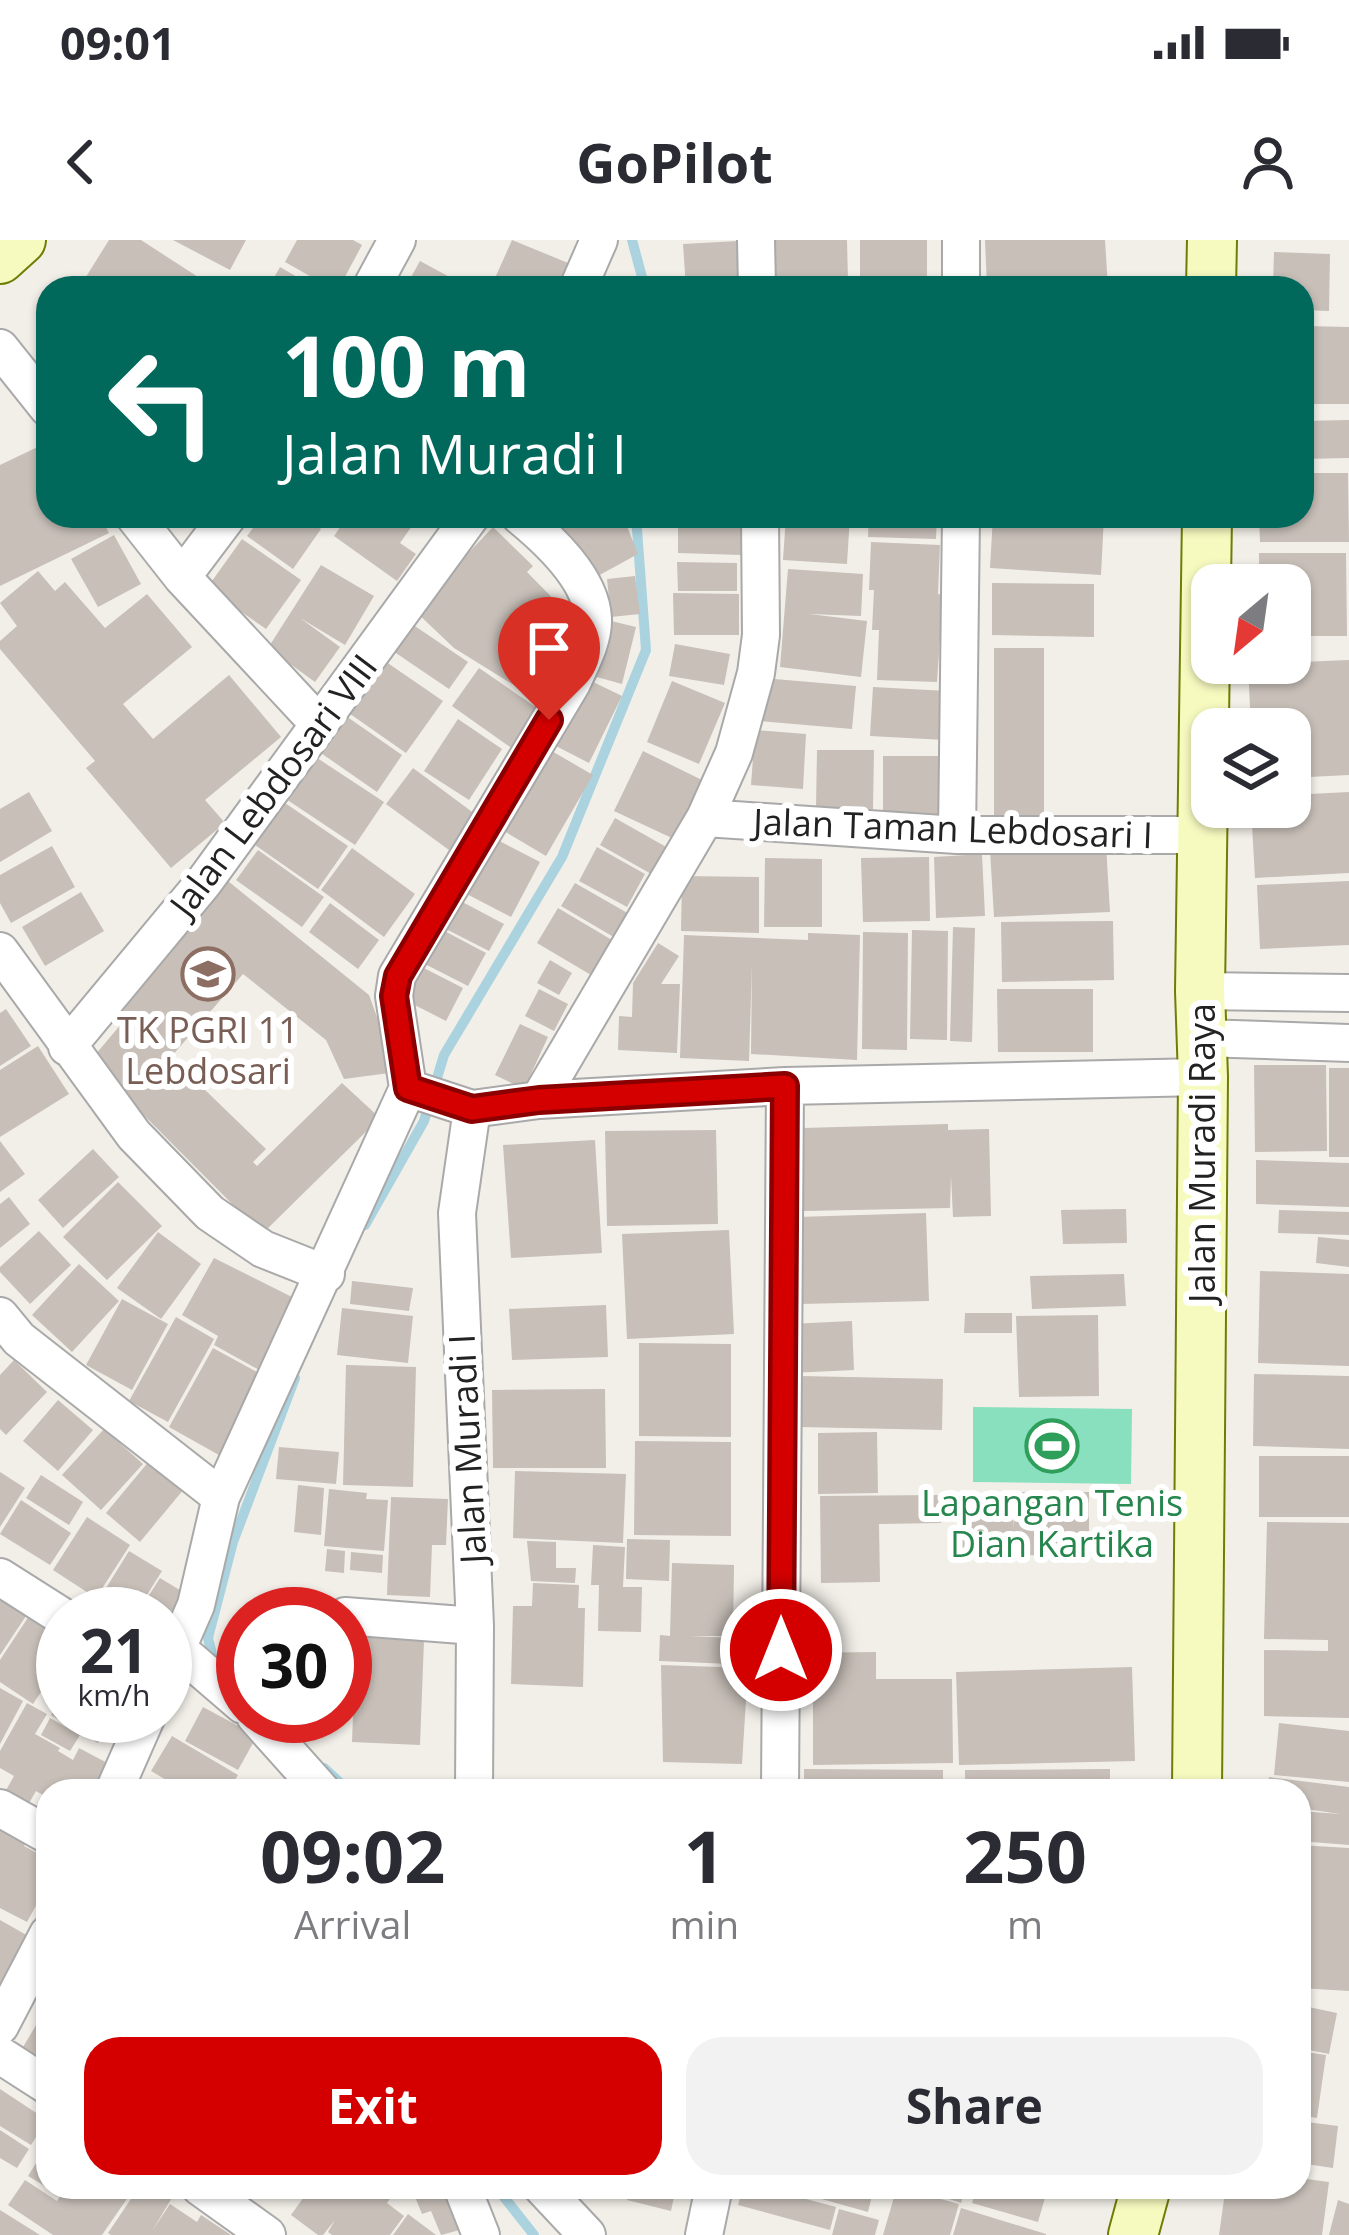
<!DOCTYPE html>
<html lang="en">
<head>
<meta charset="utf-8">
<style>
	:root { --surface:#fff; --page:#f2f2f3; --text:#2b2b33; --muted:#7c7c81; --accent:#d40000 }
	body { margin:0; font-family:"Open Sans",sans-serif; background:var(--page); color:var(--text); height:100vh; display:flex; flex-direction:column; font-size:45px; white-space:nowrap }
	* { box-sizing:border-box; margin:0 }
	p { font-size:39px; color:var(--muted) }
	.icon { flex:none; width:66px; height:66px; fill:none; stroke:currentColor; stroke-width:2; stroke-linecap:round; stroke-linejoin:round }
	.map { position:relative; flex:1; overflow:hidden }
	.details { position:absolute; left:36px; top:1539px; width:1275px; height:420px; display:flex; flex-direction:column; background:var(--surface); border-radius:36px; box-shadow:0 3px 9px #0004 }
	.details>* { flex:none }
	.guide { position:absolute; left:36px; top:36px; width:1278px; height:252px; border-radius:36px; box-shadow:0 3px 9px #0004; background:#00695c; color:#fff; overflow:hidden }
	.needle { width:78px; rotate:209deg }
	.controls { position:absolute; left:1191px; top:324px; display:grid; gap:24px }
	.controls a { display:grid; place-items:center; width:120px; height:120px; border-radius:24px; background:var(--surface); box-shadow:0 3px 9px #0004; font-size:60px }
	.speed { position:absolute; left:36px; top:1347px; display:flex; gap:24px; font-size:60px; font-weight:700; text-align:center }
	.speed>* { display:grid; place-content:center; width:156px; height:156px; border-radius:50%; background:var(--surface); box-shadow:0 3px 9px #0004; line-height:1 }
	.speed small { font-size:30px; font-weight:400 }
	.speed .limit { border:18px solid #d22; background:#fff; color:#111 }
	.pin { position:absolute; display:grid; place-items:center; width:102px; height:102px; color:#fff; margin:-123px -51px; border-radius:50% 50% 50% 0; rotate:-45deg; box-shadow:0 0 12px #0007 }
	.pin .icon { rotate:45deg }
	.me { position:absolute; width:132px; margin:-66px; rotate:0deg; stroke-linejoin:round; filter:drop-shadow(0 0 9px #0008) }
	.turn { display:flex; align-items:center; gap:42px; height:252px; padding:0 48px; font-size:54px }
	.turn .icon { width:156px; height:156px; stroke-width:2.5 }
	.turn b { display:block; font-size:84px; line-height:102px }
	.eta { display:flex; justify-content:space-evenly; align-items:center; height:204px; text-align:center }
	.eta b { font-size:72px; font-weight:700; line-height:84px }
	.primary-button { display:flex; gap:24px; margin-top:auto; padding:24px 48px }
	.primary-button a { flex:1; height:138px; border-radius:36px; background:var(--accent); color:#fff; font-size:48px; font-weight:700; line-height:138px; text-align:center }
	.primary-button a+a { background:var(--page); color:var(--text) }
	.status { display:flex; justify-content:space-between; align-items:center; height:84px; padding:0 60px; background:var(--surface); direction:ltr }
	.status svg { height:33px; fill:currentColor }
	header { display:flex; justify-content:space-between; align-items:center; height:156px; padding:0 48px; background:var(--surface); font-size:54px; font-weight:700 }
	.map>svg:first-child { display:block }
	.pitch { fill:#88e0be }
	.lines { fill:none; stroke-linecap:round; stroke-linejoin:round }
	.stream { stroke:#aad3df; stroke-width:10 }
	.building { fill:#c7bfb8 }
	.street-casing { stroke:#a9a9a9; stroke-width:40 }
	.secondary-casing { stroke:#707d05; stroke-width:52 }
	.street { stroke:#fff; stroke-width:36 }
	.secondary { stroke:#f7fabf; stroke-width:48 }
	.route-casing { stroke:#8a0000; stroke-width:30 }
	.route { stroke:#d40000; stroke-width:21 }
	.labels { text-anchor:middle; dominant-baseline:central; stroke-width:12; stroke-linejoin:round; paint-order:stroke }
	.street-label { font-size:36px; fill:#222; stroke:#fff }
	.education-label { font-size:36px; fill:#785e54; stroke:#fff }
	.leisure-label { font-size:36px; fill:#27864d; stroke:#fff }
</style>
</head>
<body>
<div class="status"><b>09:01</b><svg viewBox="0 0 49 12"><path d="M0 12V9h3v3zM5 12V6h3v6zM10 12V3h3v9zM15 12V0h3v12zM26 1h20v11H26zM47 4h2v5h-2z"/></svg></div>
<header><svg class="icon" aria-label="back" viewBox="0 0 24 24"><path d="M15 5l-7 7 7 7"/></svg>GoPilot<svg class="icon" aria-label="person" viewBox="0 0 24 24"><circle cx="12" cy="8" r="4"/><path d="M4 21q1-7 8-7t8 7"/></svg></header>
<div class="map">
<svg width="1349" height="1995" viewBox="0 0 1349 1995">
	<rect width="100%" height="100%" fill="#f2efe9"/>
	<path class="pitch" d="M973,1167L1132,1169L1131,1244L973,1242Z"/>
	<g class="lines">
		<path class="stream" d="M632,0L645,48
			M365,985L424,881L444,815L562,617L646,410L636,276
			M215,1427L208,1398L233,1302L295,1138
			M324,1528L349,1551
			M496,1947L534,1995"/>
	</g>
	<path class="building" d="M109,0H141L215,48H79Z
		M173,0H246L230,30Z
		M297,0H353L362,5L339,48H331L285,22Z
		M512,0L573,25L563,48L491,47Z
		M765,0H847L848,40L766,42Z
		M860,0H927V43L860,44Z
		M985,0H1105L1108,48H987Z
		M738,1L741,45L686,48L683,4Z
		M1274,12L1330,14L1329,71L1302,70V48H1273Z
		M420,21L470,48H405Z
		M280,27L316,48H268Z
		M1302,86L1349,87V164H1302Z
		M1349,180V218L1302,219V181Z
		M48,202V276H100L109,293L0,346V225Z
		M1302,233H1348L1349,302H1260L1259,276H1302Z
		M262,276H302L321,289L293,329L247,296Z
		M348,276H419L400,303L416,314L397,341L334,296Z
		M566,276H623L638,314L596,337L556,284Z
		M786,276H850L847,324L783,320Z
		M869,276H937L936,299L868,297Z
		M993,276H1104L1101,335L990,328Z
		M678,286L742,288V315L678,313Z
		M493,287L533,326L527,332L582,388L533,457L454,408L414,370Z
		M114,295L141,344L98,367L71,319Z
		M242,299L301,340L266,389L207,348Z
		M871,302L940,305L938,354L943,355L937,442L877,440L879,390H872L874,350H869Z
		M1259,313H1346L1347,396H1290V345H1259Z
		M677,322L737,323V351H678Z
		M321,325L374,356L345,405L300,378L340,407L315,442L268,408Z
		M788,329L863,334L861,376L809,374L867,381L861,437L780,427Z
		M38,331L55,351L65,342L105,388L147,354L192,407L123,464L153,499L229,435L281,497L205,560L225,583L171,628L86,528L95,521L0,409V401L17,386L0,363Z
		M635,336L640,374L611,377L607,339Z
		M992,343L1094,344V397L992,395Z
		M673,353L739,354V395H674Z
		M406,380L468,422L449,449L387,407Z
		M607,380L636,387L622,444L593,436Z
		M675,404L730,414L724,445L669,436Z
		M994,408H1044V576H994Z
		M379,417L443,461L406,513L343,469Z
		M1349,420V535L1290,538V489H1251L1248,424Z
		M479,428L540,470L513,509L452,466Z
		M585,438L622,456L589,523L552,504Z
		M763,438L856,446L852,489L759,481Z
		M672,441L725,463L699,524L647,502Z
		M873,447L947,451L945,500L870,496Z
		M343,474L402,515L377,552L318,511Z
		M458,479L502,509L469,560L424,531Z
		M755,490L806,494L803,549L751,545Z
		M550,510L593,535L546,616L504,591Z
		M817,510H874L873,569L816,568Z
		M643,511L702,540L674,599L614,571Z
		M308,512L384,562L355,605L280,555Z
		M883,516H942V577H883Z
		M413,528L475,574L449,610L386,564Z
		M29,552L52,591L0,622V569Z
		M1349,552V633L1255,638L1251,567H1290V555Z
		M285,563L348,606L318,649L255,605Z
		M615,578L668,608L653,635L600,605Z
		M488,595L540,622L511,677L459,650Z
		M1106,604L1110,672L994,677L990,610Z
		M52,606L75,647L11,683L0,663V635Z
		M597,607L645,634L627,667L579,641Z
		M352,608L415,654L384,697L321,650Z
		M258,610L324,657L302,687L236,640Z
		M982,614L985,676L936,678L934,617Z
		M929,617L930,681L863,682L861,618Z
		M765,618L822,619V687H764Z
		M682,636L759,637V693L681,691Z
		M228,641L369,755L397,832L344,839L326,800L243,734L171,817L266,909L253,922L257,926L342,843L380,878L262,994L90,821L122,783L117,778Z
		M1349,641V705L1260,709L1257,645Z
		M575,643L631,675L617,699L561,666Z
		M81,652L104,691L45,726L22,687Z
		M453,657L504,684L489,711L438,685Z
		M330,663L379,700L358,729L309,692Z
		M558,668L612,700L591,735L537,703Z
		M1113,681L1114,740L1002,742L1001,682Z
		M437,687L486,713L468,746L419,721Z
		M953,687L975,688L972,802L950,801Z
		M912,690L948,691L947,800L910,799Z
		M863,692L908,693L907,810L862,809Z
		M808,693L860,695L857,820L751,814L752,723L749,821L680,818L684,695L808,700Z
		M658,703L679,716L661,744H680L677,813L618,810L619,776L632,777L633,743Z
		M550,720L572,733L559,755L537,743Z
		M418,725L463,748L446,781L401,758Z
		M539,749L568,764L554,791L525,776Z
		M997,749H1093V812H998Z
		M6,769L31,806L0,826V773Z
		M520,784L548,797L524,849L495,835Z
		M38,806L69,854L0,897V830Z
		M1254,825H1326L1327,911L1255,912Z
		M1329,828H1349V917H1329Z
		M948,884V890L989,889L991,976L953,977L951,936L950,968L804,971L802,888Z
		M716,890L718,984L607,986L605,891Z
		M595,900L602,1013L511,1018L503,905Z
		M0,901L25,934L0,952Z
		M93,909L119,937L63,988L38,960Z
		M1256,920L1349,923V967L1256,964Z
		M118,942L162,986L107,1040L63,997Z
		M9,957L30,984L0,1008V964Z
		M1126,969L1127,1003L1063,1004L1061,970Z
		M1279,970L1349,972V995L1278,993Z
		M926,973L929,1061L800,1064L797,977Z
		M729,990L734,1094L627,1099L622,994Z
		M39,991L71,1025L30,1064L0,1032V1027Z
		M158,992L201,1024L161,1079L117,1048Z
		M1318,997L1349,1000V1027L1316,1023Z
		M214,1018L302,1062L263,1132L214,1105L218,1096L182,1075Z
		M79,1024L119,1061L72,1112L32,1075Z
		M1260,1031L1349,1034V1126L1258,1123Z
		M1124,1034L1126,1066L1032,1069L1030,1036Z
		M352,1041L413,1048L409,1071L350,1064Z
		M122,1059L168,1084L132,1150L86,1125Z
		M606,1065L608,1117L512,1120L509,1069Z
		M342,1068L413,1076L408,1123L337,1115Z
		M965,1073H1012V1093H964Z
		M1098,1075L1099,1156L1019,1157L1016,1076Z
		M176,1077L214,1099L168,1182L129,1161Z
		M852,1081L854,1130L791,1133L789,1084Z
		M639,1103L731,1104V1197L639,1196Z
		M213,1108L270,1139L226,1219L169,1187Z
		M14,1120L47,1152L6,1195L0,1189V1135Z
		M346,1125L416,1127L413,1247L343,1245Z
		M1254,1134L1349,1136V1209L1253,1206Z
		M801,1136L943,1139L942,1190L799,1187Z
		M605,1149L606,1228H493L492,1150Z
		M58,1160L93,1190L58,1231L23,1201Z
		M104,1189L143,1224L101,1270L62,1235Z
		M877,1192L878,1253L818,1254V1193Z
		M635,1201L731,1202V1296L634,1295Z
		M279,1207L339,1212L336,1244L276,1239Z
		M1259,1216H1349V1277H1259Z
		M150,1220L184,1249L140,1302L106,1273Z
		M515,1231L626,1234L623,1303L513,1298Z
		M0,1232L25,1248L0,1287Z
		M41,1235L83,1262L69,1285L26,1258Z
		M298,1245L324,1248L321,1295L294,1292Z
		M329,1249L367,1253L366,1259L388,1260L384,1311L324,1306Z
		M1013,1252H1089V1316L957,1314V1255L1011,1254L1014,1289Z
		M940,1255L941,1283L879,1284L880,1342L821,1343L820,1256Z
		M391,1257L448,1259L446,1305H432L430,1357L387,1355Z
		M21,1260L71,1293L50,1325L0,1294Z
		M87,1277L130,1305L96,1358L53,1330Z
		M1267,1282L1349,1283V1478L1264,1476V1410L1328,1411V1400L1264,1399Z
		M627,1299L670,1300L669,1341L626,1339Z
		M527,1301L556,1302V1328H576L575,1343L531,1341Z
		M593,1305L625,1307L623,1347H642L641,1392L598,1391L599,1345H591Z
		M327,1309L345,1311L344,1333L325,1331Z
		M129,1311L162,1331L135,1374H100L93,1369Z
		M351,1312L383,1315L382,1333L350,1330Z
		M672,1323L734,1325L733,1396H690L756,1399L755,1425L659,1421L660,1395L670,1396Z
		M160,1338L183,1352L165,1381V1374H137Z
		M533,1343L579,1345L578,1368H585L583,1447L511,1444L513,1366H532Z
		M0,1354L28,1373L0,1415Z
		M29,1376L63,1398V1419L33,1464L0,1442V1420Z
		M356,1397L424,1400L420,1505L352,1502Z
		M876,1412V1439H952L953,1523L813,1525V1438H799L798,1413Z
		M63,1424V1476H117L98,1503L51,1475L60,1459L47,1451Z
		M661,1425L748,1428L742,1524L663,1522Z
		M1132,1427L1135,1521L959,1525L956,1432Z
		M0,1448L23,1461L0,1504Z
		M27,1463L47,1474L35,1494L60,1508L58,1511L73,1520L79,1508L111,1525L97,1551H48V1558L36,1551L28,1565L5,1552L14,1536L0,1528V1511Z
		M203,1467L257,1496L238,1530L185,1501Z
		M50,1478L80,1495L70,1511L41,1495Z
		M1279,1483L1349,1491V1542L1274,1535Z
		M172,1496L238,1535L228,1551H185L151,1531Z
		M804,1529L943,1530V1551H804Z
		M1110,1529V1551H965V1530Z
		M1269,1537L1349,1547V1605L1299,1601V1571L1340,1574L1299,1568V1551H1268Z
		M0,1586L27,1601L24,1606L48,1619V1644L27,1682L0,1668Z
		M1299,1605L1349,1608V1751L1299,1748Z
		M0,1680L30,1697L0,1752Z
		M48,1765V1821L23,1807Z
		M1299,1765L1337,1773L1329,1814L1299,1808Z
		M1299,1811L1326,1815L1317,1878L1299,1875Z
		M0,1849L47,1880L31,1905L0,1886Z
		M1299,1881L1338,1886L1333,1928L1299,1923Z
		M0,1890L29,1909L17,1928L0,1918Z
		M48,1904V1947H62L58,1954L28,1936Z
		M1299,1938L1329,1942L1322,1995H1219L1225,1952L1209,1947H1299Z
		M25,1940L57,1961L66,1947H135L102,1995H53L8,1965Z
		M139,1947H171L176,1951L152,1991L170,1964L197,1982L201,1975L231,1995H111L108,1993Z
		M311,1947H390L396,1951L387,1963L404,1976L390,1995H332L328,1992L335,1980L323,1995H318L291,1975Z
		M411,1947H447L467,1988L441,1995L431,1971L422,1974Z
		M630,1947H676L671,1971L627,1960Z
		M743,1947H761L836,1967L830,1990L738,1965Z
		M779,1947H874L868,1972Z
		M897,1947L959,1964L950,1995H883Z
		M913,1947H966L961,1963Z
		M977,1947H1048L1038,1982L972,1963Z
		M1338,1960L1349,1964V1995H1329Z
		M961,1968L1046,1994V1995H953Z
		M839,1969L879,1980L875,1995H832Z
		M0,1970L40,1995H0Z
		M408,1974L436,1995H393Z"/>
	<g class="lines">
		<g class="street-casing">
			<path id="street" d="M756,0L757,48
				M961,0V48
				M371,48L397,0
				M578,48L599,0
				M0,108L48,168
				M134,276L182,337L319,484
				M182,337L228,276
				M705,578L957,595H1201
				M957,595L961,276
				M0,711L134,895L210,973L263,1009L326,1034
				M1200,751L1349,753
				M1203,798L1349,803
				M67,807L204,642L471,276
				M408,848L394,756L397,736L572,443C581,423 594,400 593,378C591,338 548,299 520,276
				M539,860L705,578L734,513L756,433L761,395L760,276
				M472,869L457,973L475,1386L474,1551
				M0,1076L19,1099L221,1257
				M0,1337L63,1377
				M298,1373L313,1374
				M345,1376L475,1386
				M179,1410L243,1465
				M165,1436L196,1365L221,1257L408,848L472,869L539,860L785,846L1203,837
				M255,1476L322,1551
				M114,1551L147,1476
				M780,1551L785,846
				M0,1568L48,1595
				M0,1786L48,1694
				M0,1815L48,1846
				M200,1947L267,1995
				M462,1947L481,1995
				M542,1947L587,1995
				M704,1995L714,1947"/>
		</g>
		<g class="secondary-casing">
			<path id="secondary" d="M0,19L21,0
				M1211,48L1212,0
				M1197,1551L1203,837L1200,751L1207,276
				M1133,1995L1146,1947"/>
		</g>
		<use href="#street" class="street"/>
		<use href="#secondary" class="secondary"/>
	</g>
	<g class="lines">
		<g class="route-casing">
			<path id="route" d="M549,480L398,736L394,756L408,848L472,869L539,860L785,846L781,1410"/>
		</g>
		<use href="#route" class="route"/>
	</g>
	<defs>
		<g id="school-ring" transform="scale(2.7)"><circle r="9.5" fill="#fff" stroke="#8d6e63" stroke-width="1.5"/><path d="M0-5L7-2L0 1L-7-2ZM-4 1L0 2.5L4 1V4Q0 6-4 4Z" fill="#8d6e63"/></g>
		<g id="stadium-ring" transform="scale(2.7)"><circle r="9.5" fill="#fff" stroke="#2e9e5b" stroke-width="1.5"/><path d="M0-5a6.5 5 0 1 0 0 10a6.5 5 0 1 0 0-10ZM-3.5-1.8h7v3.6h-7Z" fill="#2e9e5b"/></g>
	</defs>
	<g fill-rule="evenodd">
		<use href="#school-ring" x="208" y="734"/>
		<use href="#stadium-ring" x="1052" y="1206"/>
	</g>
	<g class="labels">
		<g class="street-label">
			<text transform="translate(273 545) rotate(-53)">Jalan Lebdosari VIII</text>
			<text transform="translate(953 588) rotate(2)">Jalan Taman Lebdosari I</text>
			<text transform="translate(1201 913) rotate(-90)">Jalan Muradi Raya</text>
			<text transform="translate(467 1209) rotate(-93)">Jalan Muradi I</text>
		</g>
		<g class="education-label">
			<text x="208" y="789">TK PGRI 11<tspan x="208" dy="41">Lebdosari</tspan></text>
		</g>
		<g class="leisure-label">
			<text x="1052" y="1262">Lapangan Tenis<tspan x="1052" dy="41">Dian Kartika</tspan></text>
		</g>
	</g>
</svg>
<div class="controls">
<a><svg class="needle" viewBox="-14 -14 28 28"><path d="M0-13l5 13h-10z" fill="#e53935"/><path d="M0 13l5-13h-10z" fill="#7c7c81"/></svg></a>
<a><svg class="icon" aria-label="layers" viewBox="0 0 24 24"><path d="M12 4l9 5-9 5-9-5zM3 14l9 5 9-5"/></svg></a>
</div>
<div class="speed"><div>21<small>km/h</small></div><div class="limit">30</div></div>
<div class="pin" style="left:549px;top:480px;background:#d93025"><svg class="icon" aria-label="arrive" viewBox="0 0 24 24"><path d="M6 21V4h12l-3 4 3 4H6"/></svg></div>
<svg class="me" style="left:781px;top:1410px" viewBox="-20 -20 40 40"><circle r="17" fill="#d40000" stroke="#fff" stroke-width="3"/><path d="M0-11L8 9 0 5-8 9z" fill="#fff"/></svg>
<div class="guide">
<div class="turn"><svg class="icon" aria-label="left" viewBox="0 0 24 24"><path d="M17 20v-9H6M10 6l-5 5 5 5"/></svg><div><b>100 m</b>Jalan Muradi I</div></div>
</div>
<section class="details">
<div class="eta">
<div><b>09:02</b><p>Arrival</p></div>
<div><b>1</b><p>min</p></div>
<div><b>250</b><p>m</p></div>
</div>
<div class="primary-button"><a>Exit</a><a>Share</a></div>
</section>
</div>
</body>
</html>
